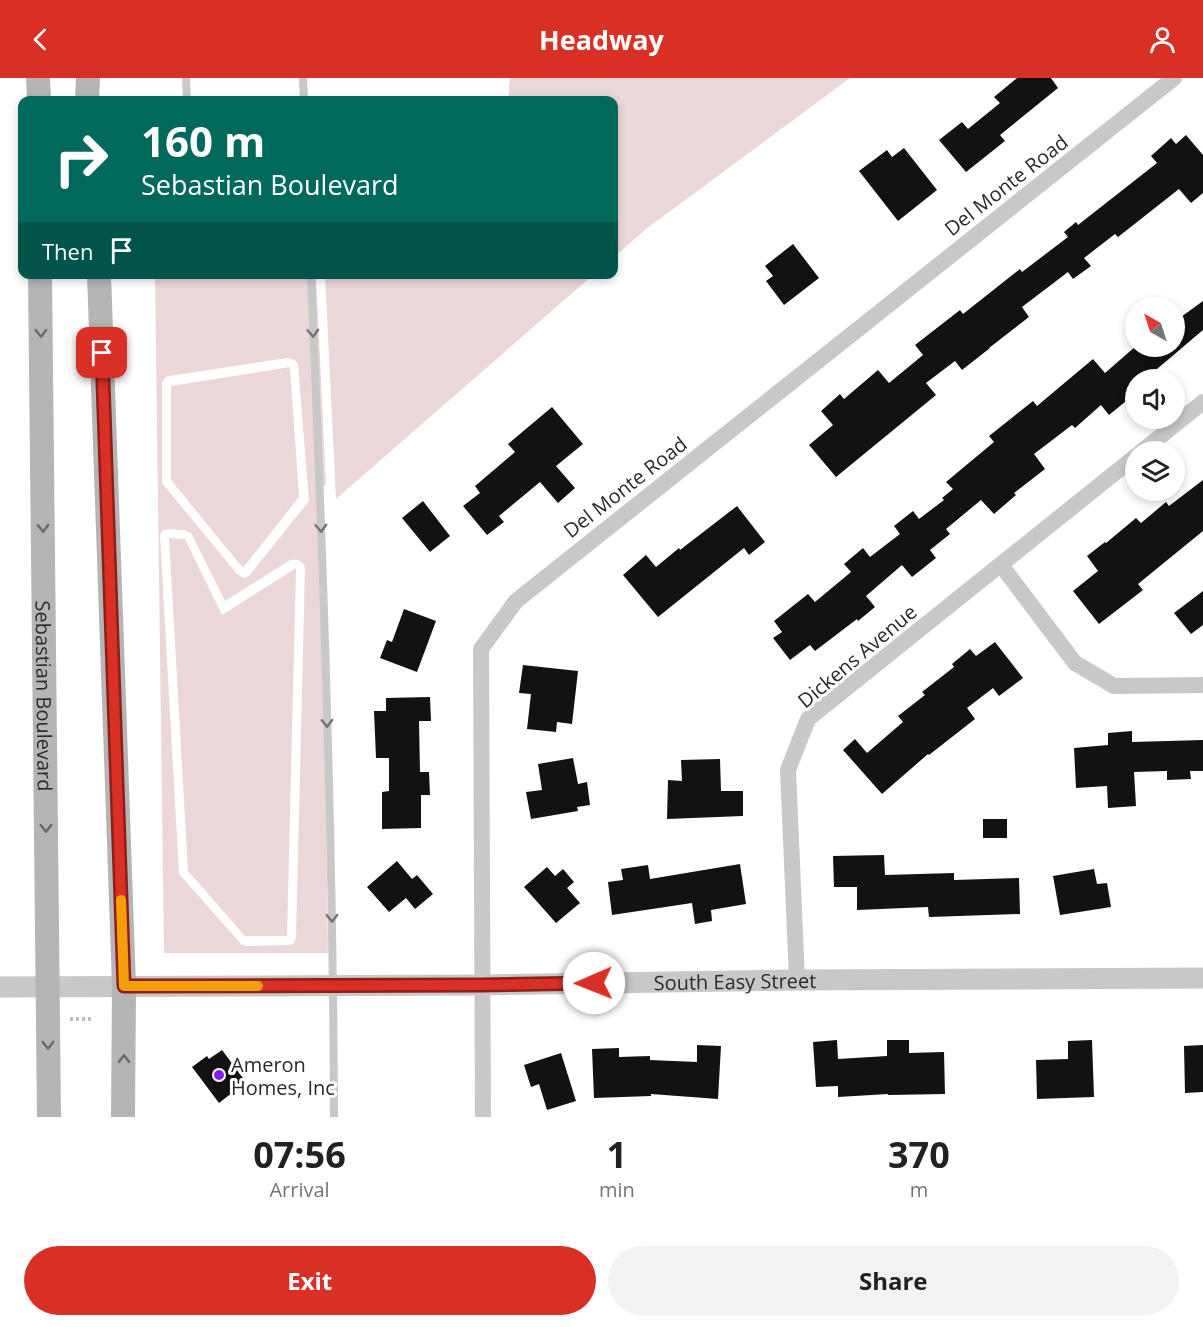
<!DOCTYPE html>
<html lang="en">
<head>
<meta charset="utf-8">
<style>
	:root { --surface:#fff; --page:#f2f2f2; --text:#202124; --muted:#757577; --accent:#d93025 }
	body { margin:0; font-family:"Open Sans",sans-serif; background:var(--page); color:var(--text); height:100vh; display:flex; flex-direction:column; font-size:22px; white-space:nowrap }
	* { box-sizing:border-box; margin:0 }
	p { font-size:20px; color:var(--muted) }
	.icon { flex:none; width:33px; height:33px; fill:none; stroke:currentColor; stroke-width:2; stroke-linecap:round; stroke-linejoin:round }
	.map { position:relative; height:1039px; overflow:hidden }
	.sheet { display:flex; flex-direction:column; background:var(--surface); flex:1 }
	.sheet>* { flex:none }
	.top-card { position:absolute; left:18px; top:18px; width:600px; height:183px; border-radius:12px; box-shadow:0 3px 9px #0003; background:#00695c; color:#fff; overflow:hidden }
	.needle { width:39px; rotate:321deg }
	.fabs { position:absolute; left:1125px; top:219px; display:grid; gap:12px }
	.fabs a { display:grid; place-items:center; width:60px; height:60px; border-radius:50%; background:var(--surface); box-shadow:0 3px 9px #0003; font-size:30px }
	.pin { position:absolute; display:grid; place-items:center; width:51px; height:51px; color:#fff; margin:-26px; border-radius:12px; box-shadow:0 3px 9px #0006 }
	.me { position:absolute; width:66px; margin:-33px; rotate:269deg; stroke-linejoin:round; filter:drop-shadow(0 0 4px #0008) }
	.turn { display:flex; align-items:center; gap:21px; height:126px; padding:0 24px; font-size:27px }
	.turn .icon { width:78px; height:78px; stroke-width:2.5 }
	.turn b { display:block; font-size:42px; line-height:51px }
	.then { display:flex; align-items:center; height:57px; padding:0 24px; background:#0003; gap:12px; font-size:22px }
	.eta { display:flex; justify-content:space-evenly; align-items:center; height:102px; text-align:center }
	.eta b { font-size:36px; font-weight:700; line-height:42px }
	.cta { display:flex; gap:12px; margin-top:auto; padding:12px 24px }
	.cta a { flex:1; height:69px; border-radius:36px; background:var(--accent); color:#fff; font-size:24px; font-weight:700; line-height:69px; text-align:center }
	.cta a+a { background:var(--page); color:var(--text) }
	header { display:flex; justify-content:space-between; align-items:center; height:78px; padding:0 24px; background:var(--accent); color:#fff; font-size:27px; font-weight:700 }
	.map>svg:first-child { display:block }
	.green { fill:#ebd7d7; fill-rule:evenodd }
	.building { fill:#121212 }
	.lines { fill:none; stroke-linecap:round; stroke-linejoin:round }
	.path { stroke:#bfbfbf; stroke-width:4; stroke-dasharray:3 3; stroke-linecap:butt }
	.service { stroke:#c8c8c8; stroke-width:8 }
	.minor { stroke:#c8c8c8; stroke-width:16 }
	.tertiary { stroke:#c8c8c8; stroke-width:21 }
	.secondary { stroke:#b5b5b5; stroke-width:24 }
	.oneway { stroke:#696969 }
	.oneway2 { stroke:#727272 }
	.route-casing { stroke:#8d1f18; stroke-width:15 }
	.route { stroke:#d93025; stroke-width:10 }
	.slow { stroke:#f59e0b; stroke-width:10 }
	.poi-dot { fill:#831df3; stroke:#fff; stroke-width:2 }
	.labels { text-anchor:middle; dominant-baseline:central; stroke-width:6; stroke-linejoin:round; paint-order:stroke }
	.street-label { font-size:20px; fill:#2b2b2b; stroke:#fff }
	.poi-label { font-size:20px; fill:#2b2b2b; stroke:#fff; text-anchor:start }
</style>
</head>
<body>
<header><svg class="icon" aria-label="back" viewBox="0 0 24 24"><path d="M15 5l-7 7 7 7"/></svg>Headway<svg class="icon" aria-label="person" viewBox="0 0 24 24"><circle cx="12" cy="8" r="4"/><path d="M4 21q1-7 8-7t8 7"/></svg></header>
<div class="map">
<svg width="1203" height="1039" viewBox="0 0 1203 1039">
	<rect width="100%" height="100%" fill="#fff"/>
	<path class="green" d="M510,0H850L646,151L614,179V22H508Z
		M325,196H593V197L336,421Z
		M155,197H316L326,406L321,410L328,875H164ZM287,280L295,282L298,287L309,423L249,498L244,500L237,496L162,405V304L166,299L169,298ZM168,451L184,452L191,455L225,523L290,482C297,481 302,482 305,489L296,860L294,865L290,867L246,868L241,866L179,796L160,457L163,452Z
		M290,289L299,419L243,490L171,402V308Z
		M169,460L185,461L222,537L296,490L287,858H245L188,793Z"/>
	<path class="building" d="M1017,0H1051L1058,10L1000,57L1005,63L966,94L939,62L962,44L968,51L1000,25L994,19Z
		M1186,57L1203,77V115L1191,125L1179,111L1118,159L1115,156L1084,180L1091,188L1073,201L1068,194L1022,229L1029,239L989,270H990L962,292L955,283L926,305L936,317L836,399L809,367L833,347L821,333L840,316L844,321L878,292L889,305L923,277L915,267L960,232L963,236L1020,191L1022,194L1068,159L1064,154L1076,144L1078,147L1157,85L1151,78L1171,60L1176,66Z
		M904,70L937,112L898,143L859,93L887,72L892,79Z
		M793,166L819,200L784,227L766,203L773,198L765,188Z
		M1203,223V252L1144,302H1136V315L1109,337L1101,327L1075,350L1072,347L1034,376L1045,391L1014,415L1016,417L994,436L981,422L946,451L950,456L930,472L936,480L912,499L902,487L866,518L875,529L858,543L857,541L815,573L810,567L790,582L773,560L782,554L774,543L808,516L815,524L851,494L844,486L863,470L870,479L900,456L894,448L913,433L919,441L944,422L942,420L953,411L946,404L994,364L989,358L1033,323L1037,328L1093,281L1105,295L1136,268H1174V244Z
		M552,329L583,366L556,388L575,410L558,425L540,404L499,438L504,444L487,457L463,428L480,415L475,408L515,374L508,366Z
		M1203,402V453L1138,506L1143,512L1099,546L1073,513L1098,493L1087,478L1105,464L1106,465L1136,440L1141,445L1166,424L1169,428Z
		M423,423L450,458L430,474L402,440Z
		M737,428L765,464L749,477L744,470L658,539L623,497L646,477L656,489L679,470L680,472Z
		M1203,513V547L1191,556L1174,535Z
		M404,531L436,543L417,594L380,580L387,562L392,564Z
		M995,564L1023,600L999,618L993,610L967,630L975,641L929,677L928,676L882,716L843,672L855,661L867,675L903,644L898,638L925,617L922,614L954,589L952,586L970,571L976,578Z
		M523,587L578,593L572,646L557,644L556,654L527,651L531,616L519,615Z
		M430,619L431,643H419L420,694H429L430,717H421V750L382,751V714L389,713V680H376L374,633H386V620Z
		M1132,653V664L1203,662V693H1190L1191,701L1167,702V693L1134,694L1136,728L1108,730L1107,708L1076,710L1074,670L1108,667V655Z
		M573,680L578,706L587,704L590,727L577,729L578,733L531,741L526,714L542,712L538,686Z
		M720,681L721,713H743V738L667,741L668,702L682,703L681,682Z
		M983,741H1007V760H983Z
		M884,777L885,797L954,795V802L1019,800L1020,836L929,839L928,829L857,832V809H834L833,778Z
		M397,783L412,801L417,797L433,816L415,831L406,820L389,834L367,809Z
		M740,786L746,826L711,832L712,843L695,846L692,825L612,837L608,804L623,802L621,791L648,787L650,801Z
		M547,789L555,798L563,791L574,804L567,810L580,825L556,845L524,809Z
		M1094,791L1097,806L1107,805L1111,829L1060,837L1053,798Z
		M837,962L838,981L887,978V962H909V975L944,974L945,1016L888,1017V1016L838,1019V1008L816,1009L813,964Z
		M1092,962L1094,1019L1037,1021L1036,982L1068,981V963Z
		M697,967L721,968L718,1021L651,1016V1018L594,1020L592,971L619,970V979L650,978V982L697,984Z
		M1203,967V1014L1185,1015L1184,968Z
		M222,972L246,1004L219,1025L192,989L207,978L209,981Z
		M561,975L576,1023L547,1032L539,1006L531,1009L524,987Z"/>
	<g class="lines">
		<path class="path" d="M70,941H92"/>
		<path class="service" d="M186,0L187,22
			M303,0L304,22
			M311,196C323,477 333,758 334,1039"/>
		<path class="minor" d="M1141,374L1203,324
			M1001,487L1075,585L1114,608L1203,607
			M797,902L788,692L808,641L1136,378
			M483,1039L481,571L516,523L1174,0"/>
		<path class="tertiary" id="s1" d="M0,909L482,907L797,902L1203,900"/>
		<g class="secondary">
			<path d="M38,0L39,22"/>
			<path d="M87,22L88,0"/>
			<path id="s2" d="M40,196L49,1039"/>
			<path d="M99,196L124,908L123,1039"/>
		</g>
	</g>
	<defs><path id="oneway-chevron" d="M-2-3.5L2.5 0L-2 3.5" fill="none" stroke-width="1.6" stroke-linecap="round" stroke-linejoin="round" transform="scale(1.5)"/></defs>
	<g class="oneway">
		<use href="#oneway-chevron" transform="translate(41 255) rotate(89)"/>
		<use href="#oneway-chevron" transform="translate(43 450) rotate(89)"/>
		<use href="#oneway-chevron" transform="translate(46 750) rotate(89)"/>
		<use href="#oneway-chevron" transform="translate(48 967) rotate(89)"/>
		<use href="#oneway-chevron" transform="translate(124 981) rotate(-90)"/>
	</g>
	<g class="oneway2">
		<use href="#oneway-chevron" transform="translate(313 255) rotate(88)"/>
		<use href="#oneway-chevron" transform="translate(321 450) rotate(88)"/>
		<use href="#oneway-chevron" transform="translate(327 645) rotate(89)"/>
		<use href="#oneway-chevron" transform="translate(332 840) rotate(89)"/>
	</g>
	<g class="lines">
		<g class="route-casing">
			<path id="route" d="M102,275L124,908L482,907L594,905"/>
		</g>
		<use href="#route" class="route"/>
		<path class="slow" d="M121,822L124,908H258"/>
	</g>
	<circle class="poi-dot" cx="219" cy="997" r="6"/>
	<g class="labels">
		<g class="street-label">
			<text transform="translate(1006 107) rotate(-38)">Del Monte Road</text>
			<text transform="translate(625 409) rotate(-38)">Del Monte Road</text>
			<text transform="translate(857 578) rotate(-40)">Dickens Avenue</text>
			<text stroke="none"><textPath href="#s2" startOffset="422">Sebastian Boulevard</textPath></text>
			<text stroke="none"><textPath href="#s1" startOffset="735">South Easy Street</textPath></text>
		</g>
		<g class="poi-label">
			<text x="231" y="986">Ameron<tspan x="231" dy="23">Homes, Inc</tspan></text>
		</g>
	</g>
</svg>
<div class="fabs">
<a><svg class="needle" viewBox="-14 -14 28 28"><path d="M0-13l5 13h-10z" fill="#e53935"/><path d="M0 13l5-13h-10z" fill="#757577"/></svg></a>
<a><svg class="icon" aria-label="sound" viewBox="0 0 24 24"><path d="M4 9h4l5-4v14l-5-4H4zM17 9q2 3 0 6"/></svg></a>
<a><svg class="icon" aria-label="layers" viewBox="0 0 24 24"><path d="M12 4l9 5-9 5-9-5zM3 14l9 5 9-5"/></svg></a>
</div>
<div class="pin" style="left:102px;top:275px;background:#d93025"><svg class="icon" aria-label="arrive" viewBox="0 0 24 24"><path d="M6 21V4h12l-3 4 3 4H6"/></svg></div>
<svg class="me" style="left:594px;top:905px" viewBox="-20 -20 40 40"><circle r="19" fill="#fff"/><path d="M0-13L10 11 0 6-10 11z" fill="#d93025"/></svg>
<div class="top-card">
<div class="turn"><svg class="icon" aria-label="right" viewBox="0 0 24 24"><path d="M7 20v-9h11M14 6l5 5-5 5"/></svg><div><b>160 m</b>Sebastian Boulevard</div></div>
<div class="then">Then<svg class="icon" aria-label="arrive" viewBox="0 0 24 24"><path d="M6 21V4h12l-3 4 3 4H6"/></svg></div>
</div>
</div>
<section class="sheet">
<div class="eta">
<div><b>07:56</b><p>Arrival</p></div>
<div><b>1</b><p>min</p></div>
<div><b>370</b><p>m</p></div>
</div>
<div class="cta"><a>Exit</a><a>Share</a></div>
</section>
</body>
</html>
